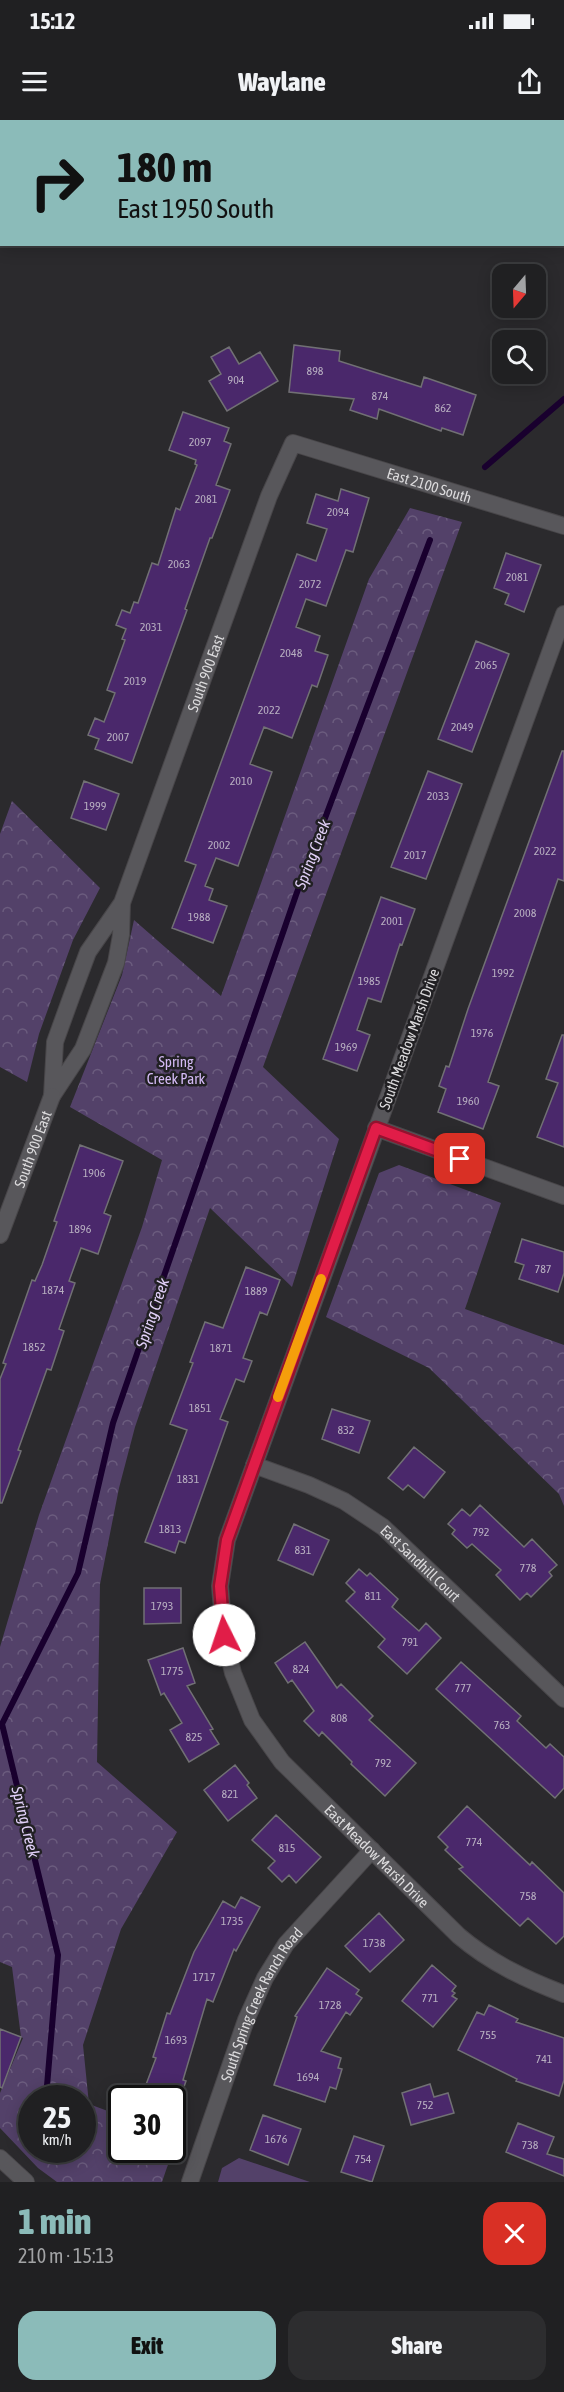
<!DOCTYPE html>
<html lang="en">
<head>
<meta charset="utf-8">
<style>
	:root { --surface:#202022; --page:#2d2d2f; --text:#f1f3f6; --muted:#a2a3a5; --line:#3d3e40; --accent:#8bbbb9 }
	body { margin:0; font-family:"Asap Condensed",sans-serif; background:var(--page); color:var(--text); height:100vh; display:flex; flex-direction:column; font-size:22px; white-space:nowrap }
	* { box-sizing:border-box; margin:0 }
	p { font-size:20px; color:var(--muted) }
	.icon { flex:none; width:33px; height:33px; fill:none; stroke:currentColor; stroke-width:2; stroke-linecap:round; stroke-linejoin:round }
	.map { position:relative; height:2062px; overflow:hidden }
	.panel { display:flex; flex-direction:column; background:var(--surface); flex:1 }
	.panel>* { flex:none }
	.hud { position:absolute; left:0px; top:0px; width:564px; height:126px; box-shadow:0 3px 15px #0003,0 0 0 2px var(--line); background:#8bbbb9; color:#111; overflow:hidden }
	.needle { width:39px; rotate:199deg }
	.controls { position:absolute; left:492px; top:144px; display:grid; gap:12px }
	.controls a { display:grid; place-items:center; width:54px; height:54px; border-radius:12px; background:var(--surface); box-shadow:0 3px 15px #0003,0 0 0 2px var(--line); font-size:30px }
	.speed { position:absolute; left:18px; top:1965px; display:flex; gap:12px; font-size:30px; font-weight:700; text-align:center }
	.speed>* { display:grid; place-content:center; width:78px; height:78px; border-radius:50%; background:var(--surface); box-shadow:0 3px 15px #0003,0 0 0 2px var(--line); line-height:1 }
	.speed small { font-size:15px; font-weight:400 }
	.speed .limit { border:3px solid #111; border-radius:9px; background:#fff; color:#111 }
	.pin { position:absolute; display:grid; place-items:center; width:51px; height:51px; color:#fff; margin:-26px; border-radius:12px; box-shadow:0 3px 9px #0006 }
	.me { position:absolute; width:66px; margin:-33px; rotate:356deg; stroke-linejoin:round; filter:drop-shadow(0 0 4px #0008) }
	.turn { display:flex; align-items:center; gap:21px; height:126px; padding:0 18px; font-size:27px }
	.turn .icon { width:78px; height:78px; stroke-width:2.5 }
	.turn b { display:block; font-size:42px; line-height:51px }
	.round { display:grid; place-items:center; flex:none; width:63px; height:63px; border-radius:18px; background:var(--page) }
	.headline { display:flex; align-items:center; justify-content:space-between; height:102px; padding:0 18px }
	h1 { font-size:36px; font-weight:800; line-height:45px; color:var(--accent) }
	.button { display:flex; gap:12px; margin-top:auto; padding:12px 18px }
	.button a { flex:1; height:69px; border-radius:18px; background:var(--accent); color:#111; font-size:24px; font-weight:800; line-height:69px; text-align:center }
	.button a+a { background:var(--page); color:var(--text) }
	.status { display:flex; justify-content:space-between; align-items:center; height:42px; padding:0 30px; background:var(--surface); direction:ltr }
	.status svg { height:16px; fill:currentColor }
	header { display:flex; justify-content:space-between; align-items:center; height:78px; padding:0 18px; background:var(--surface); font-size:27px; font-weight:800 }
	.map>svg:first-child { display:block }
	.grass { fill:#534169 }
	.park { fill:url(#park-crowns); fill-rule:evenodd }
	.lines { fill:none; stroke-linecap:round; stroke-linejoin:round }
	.stream { stroke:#19002e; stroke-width:6 }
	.building { fill:#4a286b; stroke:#717074; stroke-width:1.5 }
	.minor-casing { stroke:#484649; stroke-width:18 }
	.minor { stroke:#58575b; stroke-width:16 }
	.route-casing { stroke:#92132f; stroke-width:15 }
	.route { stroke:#e11d48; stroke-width:10 }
	.slow { stroke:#f59e0b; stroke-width:10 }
	.labels { text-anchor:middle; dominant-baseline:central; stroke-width:5; stroke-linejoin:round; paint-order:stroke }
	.number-label { font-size:12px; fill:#b7aec0 }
	.street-label { font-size:15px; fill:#dbdadc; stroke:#212023 }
	.park-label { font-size:15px; fill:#d5bbf6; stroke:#212023 }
	.water-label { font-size:16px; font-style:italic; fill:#e2d1f9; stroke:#212023 }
</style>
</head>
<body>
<div class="status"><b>15:12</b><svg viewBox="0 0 49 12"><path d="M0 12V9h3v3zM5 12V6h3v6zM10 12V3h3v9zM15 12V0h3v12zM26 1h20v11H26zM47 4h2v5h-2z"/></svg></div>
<header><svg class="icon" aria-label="menu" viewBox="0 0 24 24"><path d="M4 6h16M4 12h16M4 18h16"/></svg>Waylane<svg class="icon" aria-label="share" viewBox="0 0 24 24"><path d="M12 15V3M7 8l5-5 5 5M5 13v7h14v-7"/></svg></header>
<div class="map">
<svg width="564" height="2062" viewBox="0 0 564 2062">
	<defs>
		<pattern id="park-crowns" width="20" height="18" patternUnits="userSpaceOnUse" patternTransform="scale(1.5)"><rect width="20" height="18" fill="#534169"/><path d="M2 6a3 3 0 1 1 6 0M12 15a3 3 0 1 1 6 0" fill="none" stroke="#6b5c7e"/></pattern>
	</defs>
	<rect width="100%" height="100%" fill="#2b2a2d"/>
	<path class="grass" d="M239,2038L310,2062H218L222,2048Z"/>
	<path class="park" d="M410,388L462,402L263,947L339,1019L292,1167L210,1088L135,1307L119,1368L100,1464L97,1642L177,1712L121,1809L83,1925L89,1984L121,1996L122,2030H172L173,2013L178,2015L162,2062H57L38,2048L0,2008V1973L23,1918L21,1917L12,1847L0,1842V1527L39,1395L142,1107L162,1040L70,987L122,855L134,800L221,876L369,459ZM32,1978H82V2030H32Z
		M12,681L100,768L73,820L39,914L27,962L0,947V714Z
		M399,1045L501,1083L465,1189L564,1225V1386L559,1374L429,1248L326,1197L379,1053Z"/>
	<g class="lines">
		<path class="stream" d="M485,347L564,279
			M46,1978L58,1835L2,1604L78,1453L113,1303L296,775L430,420"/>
	</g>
	<path class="building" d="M294,225L340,231L339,241L421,267L424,257L476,275L463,315L442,308L441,311L379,289L377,299L350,290L354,279L289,272Z
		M229,227L239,244L260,232L278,261L227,291L209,261L221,254L211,237Z
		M183,292L229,308L224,321L231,324L216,365L230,370L212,418H210L185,489L187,490L132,643L95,629L99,619L88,615L95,598L104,602L115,573L107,570L125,520L122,519L126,509L116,505L122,490L130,493L134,482L138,483L152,443L158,445L176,388L180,390L197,345L195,344L196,340L169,330Z
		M341,369L369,378L353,432L346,430L326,486L306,479L296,507L320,516L315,531L328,535L317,567L312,565L292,618L264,607L250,644L272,652L238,746L216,738L205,766L213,769L209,780L227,786L213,823L172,808L196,745L185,741L297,434L316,441L327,409L307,403L316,374L338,381Z
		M506,433L541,445L524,492L505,484L509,474L494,468Z
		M476,521L509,534L472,632L438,619Z
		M562,631H564V761L558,759L488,962L499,966L483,1009L438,992L446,969L439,966L446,946L449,947L468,889Z
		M428,651L462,664L426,759L391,747Z
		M84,661L119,674L106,710L71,698Z
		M381,777L415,789L402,825L400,824L381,882L368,878L357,910L370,915L357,951L323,939Z
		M562,915H564V1027L537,1017L558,963L546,959Z
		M80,1025L123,1041L104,1093L111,1096L98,1134L81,1128L69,1161L75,1163L59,1209L64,1211L51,1250L47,1249L18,1330L21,1331L2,1383H0V1259L6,1244L3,1243L32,1160L35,1161L42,1145L57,1102L54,1101Z
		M522,1119L564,1132V1153L558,1172L519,1159L524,1145L515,1142Z
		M246,1147L280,1160L267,1195L260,1192L243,1238L252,1241L244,1262L236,1259L220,1299L228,1302L185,1423L179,1421L175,1433L145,1422L187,1310L170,1304L193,1243L190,1242L205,1202L223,1208Z
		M332,1289L370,1301L359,1333L322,1319Z
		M414,1327L445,1352L424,1378L408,1365L403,1370L388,1358Z
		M480,1385L524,1427L532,1419L557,1445L549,1452L552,1456L531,1477L527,1473L520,1480L496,1455L501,1450L472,1424L467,1428L452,1414L455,1410L448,1404L462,1389L470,1396Z
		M294,1404L329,1420L313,1455L278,1440Z
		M359,1449L367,1456L370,1453L398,1479L392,1487L419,1511L426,1503L441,1518L407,1554L378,1527L385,1519L346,1481L355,1472L346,1463Z
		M144,1468H181V1503L144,1504Z
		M305,1522L337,1568L341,1564L373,1596L369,1600L416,1643L385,1676L351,1644L352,1642L322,1612L319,1616L304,1601L314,1591L292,1560L288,1563L275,1543Z
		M183,1528L195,1563L187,1566L213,1609L210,1610L219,1624L189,1642L170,1610L182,1603L164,1573L161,1575L148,1540Z
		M461,1542L521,1596L517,1601L546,1628L550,1624L564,1637V1668L555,1678L436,1569Z
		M235,1645L249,1663L247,1665L257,1678L228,1701L204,1670Z
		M467,1686L530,1745L532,1742L564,1773V1816L556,1824L528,1798L520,1806L459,1749L463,1747L445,1730L448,1727L438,1717Z
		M276,1695L321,1737L296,1763L289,1755L282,1762L268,1748L275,1741L252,1720Z
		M241,1777L260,1787L236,1831L234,1829L213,1882L207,1879L183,1960L186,1961L180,1978H141L156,1938L153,1937L167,1893L170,1894L194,1832L223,1781L235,1788Z
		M379,1793L404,1820L370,1852L345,1826Z
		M432,1845L456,1866L452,1871L455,1873L452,1876L457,1879L433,1907L402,1881Z
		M327,1848L359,1870L356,1874L362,1878L350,1895L346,1892L321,1931L341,1938L338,1948L342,1949L336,1969L330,1967L325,1982L274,1965L297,1897L295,1896Z
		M489,1885L518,1899L516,1902L564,1918V1960L559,1976L516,1961L517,1959L458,1930L477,1892L484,1895Z
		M0,1909L21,1917L2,1968L0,1967Z
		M430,1964L434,1977L448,1973L454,1993L411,2005L402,1973Z
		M263,1995L301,2009L288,2045L250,2030Z
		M518,2003L554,2017L547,2034L564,2039V2056L506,2032Z
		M354,2016L384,2026L372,2062L341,2052Z"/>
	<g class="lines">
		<g class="minor-casing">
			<g id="minor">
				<path id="s1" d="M564,494L227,1420L220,1466L224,1515L233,1553L252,1600L282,1642L459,1816C491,1843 525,1859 564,1874"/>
				<path id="s2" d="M122,783L121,815L116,843L83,929L52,976L55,922L72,875L88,832L122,783L269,376L293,323L564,406"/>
				<path d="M376,1008L564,1076"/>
				<path id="s3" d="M0,1115L52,976"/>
				<path id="s4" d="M254,1345L309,1365L344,1381L383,1407L564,1579"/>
				<path d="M0,2038L26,2062"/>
				<path id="s5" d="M190,2062L246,1900L265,1858L286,1824L372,1730"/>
			</g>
		</g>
		<use href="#minor" class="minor"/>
	</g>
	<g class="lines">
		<g class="route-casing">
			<path id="route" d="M224,1515L220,1466L227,1420L376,1008L460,1039"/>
		</g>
		<use href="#route" class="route"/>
		<path class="slow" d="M278,1277L321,1159"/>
	</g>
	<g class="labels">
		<g class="number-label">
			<text x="315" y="251">898</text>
			<text x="236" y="260">904</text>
			<text x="380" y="276">874</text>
			<text x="443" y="288">862</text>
			<text x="200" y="322">2097</text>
			<text x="206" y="379">2081</text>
			<text x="338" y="392">2094</text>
			<text x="179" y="444">2063</text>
			<text x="517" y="457">2081</text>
			<text x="310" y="464">2072</text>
			<text x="151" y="507">2031</text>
			<text x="291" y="533">2048</text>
			<text x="486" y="545">2065</text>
			<text x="135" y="561">2019</text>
			<text x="269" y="590">2022</text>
			<text x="462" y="607">2049</text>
			<text x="118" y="617">2007</text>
			<text x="241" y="661">2010</text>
			<text x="438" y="676">2033</text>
			<text x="95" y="686">1999</text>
			<text x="219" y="725">2002</text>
			<text x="545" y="731">2022</text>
			<text x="415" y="735">2017</text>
			<text x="525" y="793">2008</text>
			<text x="199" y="797">1988</text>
			<text x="392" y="801">2001</text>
			<text x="503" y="853">1992</text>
			<text x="369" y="861">1985</text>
			<text x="482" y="913">1976</text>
			<text x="346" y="927">1969</text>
			<text x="468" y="981">1960</text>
			<text x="94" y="1053">1906</text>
			<text x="80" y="1109">1896</text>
			<text x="543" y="1149">787</text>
			<text x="53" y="1170">1874</text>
			<text x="256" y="1171">1889</text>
			<text x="34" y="1227">1852</text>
			<text x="221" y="1228">1871</text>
			<text x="200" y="1288">1851</text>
			<text x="346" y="1310">832</text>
			<text x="188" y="1359">1831</text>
			<text x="170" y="1409">1813</text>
			<text x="481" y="1412">792</text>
			<text x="303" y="1430">831</text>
			<text x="528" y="1448">778</text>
			<text x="373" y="1476">811</text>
			<text x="162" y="1486">1793</text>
			<text x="410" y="1522">791</text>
			<text x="301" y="1549">824</text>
			<text x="172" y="1551">1775</text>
			<text x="463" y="1568">777</text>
			<text x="339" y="1598">808</text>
			<text x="502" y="1605">763</text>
			<text x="194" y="1617">825</text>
			<text x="383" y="1643">792</text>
			<text x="230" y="1674">821</text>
			<text x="474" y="1722">774</text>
			<text x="287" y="1728">815</text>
			<text x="528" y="1776">758</text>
			<text x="232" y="1801">1735</text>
			<text x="374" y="1823">1738</text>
			<text x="204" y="1857">1717</text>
			<text x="430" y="1878">771</text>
			<text x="330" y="1885">1728</text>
			<text x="488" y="1915">755</text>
			<text x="176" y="1920">1693</text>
			<text x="544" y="1939">741</text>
			<text x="308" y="1957">1694</text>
			<text x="425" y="1985">752</text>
			<text x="276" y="2019">1676</text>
			<text x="530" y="2025">738</text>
			<text x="363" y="2039">754</text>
		</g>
		<g class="street-label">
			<text stroke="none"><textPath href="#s2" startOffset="1052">East 2100 South</textPath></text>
			<text stroke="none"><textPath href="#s2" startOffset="663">South 900 East</textPath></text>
			<text transform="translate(409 919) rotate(-70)">South Meadow Marsh Drive</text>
			<text stroke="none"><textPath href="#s3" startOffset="92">South 900 East</textPath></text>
			<text stroke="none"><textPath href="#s4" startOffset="196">East Sandhill Court</textPath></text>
			<text stroke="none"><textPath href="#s1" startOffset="1356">East Meadow Marsh Drive</textPath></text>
			<text stroke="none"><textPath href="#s5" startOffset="192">South Spring Creek Ranch Road</textPath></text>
		</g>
		<g class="park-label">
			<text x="176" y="941">Spring<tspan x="176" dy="17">Creek Park</tspan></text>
		</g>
		<g class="water-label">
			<text transform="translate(312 734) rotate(-69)">Spring Creek</text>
			<text transform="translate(152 1193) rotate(-71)">Spring Creek</text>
			<text transform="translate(26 1702) rotate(76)">Spring Creek</text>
		</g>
	</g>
</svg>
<div class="controls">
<a><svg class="needle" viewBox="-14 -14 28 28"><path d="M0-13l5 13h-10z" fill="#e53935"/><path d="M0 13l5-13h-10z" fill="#a2a3a5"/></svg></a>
<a><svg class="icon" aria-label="search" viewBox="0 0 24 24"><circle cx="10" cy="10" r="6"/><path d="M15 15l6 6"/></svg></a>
</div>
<div class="speed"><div>25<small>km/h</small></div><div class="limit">30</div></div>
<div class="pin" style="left:460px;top:1039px;background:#d93025"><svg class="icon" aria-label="arrive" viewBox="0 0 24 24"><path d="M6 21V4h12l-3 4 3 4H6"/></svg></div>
<svg class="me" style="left:224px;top:1515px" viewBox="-20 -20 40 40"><circle r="19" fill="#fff"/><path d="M0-13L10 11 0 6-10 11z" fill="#e11d48"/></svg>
<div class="hud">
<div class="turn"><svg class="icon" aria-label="right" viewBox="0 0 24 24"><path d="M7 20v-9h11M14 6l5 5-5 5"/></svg><div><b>180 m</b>East 1950 South</div></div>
</div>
</div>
<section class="panel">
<div class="headline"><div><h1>1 min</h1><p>210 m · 15:13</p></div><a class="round" style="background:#d93025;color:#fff"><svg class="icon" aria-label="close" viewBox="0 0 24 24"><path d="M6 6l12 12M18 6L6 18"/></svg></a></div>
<div class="button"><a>Exit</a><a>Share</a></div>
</section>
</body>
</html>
